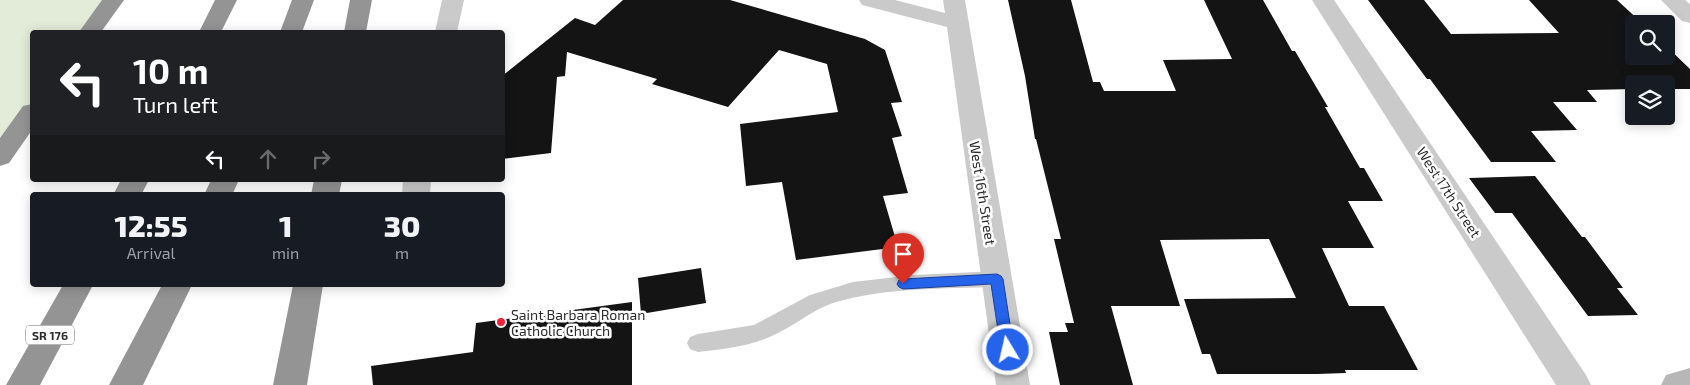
<!DOCTYPE html>
<html lang="en">
<head>
<meta charset="utf-8">
<style>
	:root { --surface:#171b24; --page:#242831; --text:#f1f3f6; --muted:#9ea1a6 }
	body { margin:0; font-family:"Exo 2",sans-serif; background:var(--page); color:var(--text); height:100vh; display:flex; flex-direction:column; font-size:19px; white-space:nowrap }
	* { box-sizing:border-box; margin:0 }
	p { font-size:16px; color:var(--muted) }
	.icon { flex:none; width:28px; height:28px; fill:none; stroke:currentColor; stroke-width:2; stroke-linecap:round; stroke-linejoin:round }
	.map { position:relative; flex:1; overflow:hidden }
	.panel { position:absolute; left:30px; top:192px; width:475px; height:95px; display:flex; flex-direction:column; background:var(--surface); border-radius:5px; box-shadow:0 2px 12px #0003 }
	.panel>* { flex:none }
	.guide { position:absolute; left:30px; top:30px; width:475px; height:152px; border-radius:5px; box-shadow:0 2px 12px #0003; background:#202124; color:#fff; overflow:hidden }
	.fabs { position:absolute; left:1625px; top:15px; display:grid; gap:10px }
	.fabs a { display:grid; place-items:center; width:50px; height:50px; border-radius:5px; background:var(--surface); box-shadow:0 2px 12px #0003; font-size:25px }
	.pin { position:absolute; display:grid; place-items:center; width:42px; height:42px; color:#fff; margin:-51px -21px; border-radius:50% 50% 50% 0; rotate:-45deg; box-shadow:0 0 5px #0007 }
	.pin .icon { rotate:45deg }
	.me { position:absolute; width:55px; margin:-28px; rotate:351deg; stroke-linejoin:round; filter:drop-shadow(0 0 4px #0008) }
	.turn { display:flex; align-items:center; gap:18px; height:105px; padding:0 20px; font-size:22px }
	.turn .icon { width:65px; height:65px; stroke-width:2.5 }
	.turn b { display:block; font-size:35px; line-height:42px }
	.lanes { display:flex; align-items:center; height:48px; padding:0 20px; background:#0003; justify-content:center; gap:25px; direction:ltr }
	.lanes .off { opacity:.35 }
	.eta { display:flex; justify-content:space-evenly; align-items:center; height:85px; text-align:center }
	.eta b { font-size:30px; font-weight:800; line-height:35px }
	.map>svg:first-child { display:block }
	.green { fill:#e3ebd9 }
	.building { fill:#141414 }
	.lines { fill:none; stroke-linecap:round; stroke-linejoin:round }
	.lane { fill:#cacaca; fill-rule:evenodd }
	.street { fill:#cacaca; fill-rule:evenodd }
	.secondary { fill:#b7b7b7; fill-rule:evenodd }
	.highway { fill:#949494; fill-rule:evenodd }
	.route { fill:#2563eb; stroke:#184099 }
	.poi-dot { fill:#ee243a; stroke:#fff; stroke-width:2 }
	.labels { text-anchor:middle; dominant-baseline:central; stroke-width:5; stroke-linejoin:round; paint-order:stroke }
	.shield { fill:#fff; stroke:#6c6c6c; stroke-width:1 }
	.shield-label { font-size:12px; font-weight:bold; fill:#2d2d2d }
	.street-label { font-size:14px; fill:#2d2d2d; stroke:#fff }
	.poi-label { font-size:14px; fill:#2d2d2d; stroke:#fff; text-anchor:start }
</style>
</head>
<body>
<div class="map">
<svg width="1690" height="385" viewBox="0 0 1690 385">
	<rect width="100%" height="100%" fill="#fff"/>
	<path class="green" d="M0,0H113L90,32H32V112L0,157Z"/>
	<path class="building" d="M623,0H730L865,39L885,50L902,102L891,103L902,136L892,138L908,193L883,196L898,247L796,260L782,182L746,186L740,124L838,112L827,64L779,50L728,107L652,84L657,79L567,52L565,76L557,77L551,153L502,159V76L575,18L595,25Z
		M1008,0H1071L1093,82H1100L1104,91H1176L1163,60L1232,59L1204,0H1263L1292,51H1295L1328,107H1325L1360,168H1364L1383,201H1348L1374,248H1322L1349,306H1384L1418,370H1345L1346,373L1317,374H1217L1210,354H1202L1184,299L1296,298L1269,239L1160,240L1180,306H1111L1133,385H1060L1049,332H1068L1065,323H1074L1054,239H1061L1036,139H1035L1025,76Z
		M1368,0H1424L1451,34L1559,33L1529,0H1617L1643,24H1634V56H1666V46L1690,69V89H1666V84H1634V89L1587,90L1597,102H1553L1577,130L1531,131L1556,162H1491L1430,79H1427Z
		M1535,176L1582,237H1585L1623,288H1617L1638,315L1588,316L1512,213H1495L1469,178Z
		M701,268L706,303L641,314L638,278Z
		M632,302V385H373L371,366L473,352L476,323Z"/>
	<g class="lines">
		<path class="lane" d="M997,271L1004,273L1007,279L1004,285L997,287C943,289 886,287 833,303C812,310 796,325 776,334C752,346 725,349 698,352L690,349L687,343L690,337L698,334L754,325L810,295L853,282L914,275Z"/>
		<path class="street" d="M442,0H464L457,32H435Z
			M859,0H895L945,13L943,0H965L1030,385H996L947,27L862,5Z
			M1312,0H1334L1586,375L1591,385H1556Z
			M1661,0H1685L1690,4V23L1682,21Z
			M403,180H431L430,195H402Z"/>
		<path class="secondary" d="M1690,368V385H1661L1666,375Z"/>
		<path class="highway" d="M102,0H124L101,32H79Z
			M215,0H237L221,32H199Z
			M292,0H314L302,32H280Z
			M350,0H372L366,32H344Z
			M32,104V130L9,163L0,166V138L23,106Z
			M121,180H149L141,195H113Z
			M211,180H239L232,195H204Z
			M314,180H342L339,195H311Z
			M63,285H93L40,385H6Z
			M162,285H192L143,385H109Z
			M293,285H323L307,385H273Z"/>
	</g>
	<path class="route" d="M997,274L1001,276L1003,279L1014,350L1012,354L1008,355L1003,354L1001,350L991,284L903,289L899,287L897,284L899,280L903,279Z"/>
	<circle class="poi-dot" cx="501" cy="322" r="5"/>
	<g class="labels">
		<rect class="shield" x="26" y="325.5" width="48" height="19" rx="4"/>
		<g class="shield-label">
			<text x="50" y="335">SR 176</text>
		</g>
		<g class="street-label">
			<text transform="translate(1449 192) rotate(57)">West 17th Street</text>
			<text transform="translate(983 193) rotate(81)">West 16th Street</text>
		</g>
		<g class="poi-label">
			<text x="511" y="314">Saint Barbara Roman<tspan x="511" dy="16">Catholic Church</tspan></text>
		</g>
	</g>
</svg>
<div class="fabs">
<a><svg class="icon" aria-label="search" viewBox="0 0 24 24"><circle cx="10" cy="10" r="6"/><path d="M15 15l6 6"/></svg></a>
<a><svg class="icon" aria-label="layers" viewBox="0 0 24 24"><path d="M12 4l9 5-9 5-9-5zM3 14l9 5 9-5"/></svg></a>
</div>
<div class="pin" style="left:903px;top:284px;background:#d93025"><svg class="icon" aria-label="arrive" viewBox="0 0 24 24"><path d="M6 21V4h12l-3 4 3 4H6"/></svg></div>
<svg class="me" style="left:1008px;top:350px" viewBox="-20 -20 40 40"><circle r="17" fill="#2563eb" stroke="#fff" stroke-width="3"/><path d="M0-11L8 9 0 5-8 9z" fill="#fff"/></svg>
<div class="guide">
<div class="turn"><svg class="icon" aria-label="left" viewBox="0 0 24 24"><path d="M17 20v-9H6M10 6l-5 5 5 5"/></svg><div><b>10 m</b>Turn left</div></div>
<div class="lanes"><svg class="icon" aria-label="left" viewBox="0 0 24 24"><path d="M17 20v-9H6M10 6l-5 5 5 5"/></svg><svg class="icon off" aria-label="ahead" viewBox="0 0 24 24"><path d="M12 20V5M6 11l6-6 6 6"/></svg><svg class="icon off" aria-label="right" viewBox="0 0 24 24"><path d="M7 20v-9h11M14 6l5 5-5 5"/></svg></div>
</div>
<section class="panel">
<div class="eta">
<div><b>12:55</b><p>Arrival</p></div>
<div><b>1</b><p>min</p></div>
<div><b>30</b><p>m</p></div>
</div>
</section>
</div>
</body>
</html>
